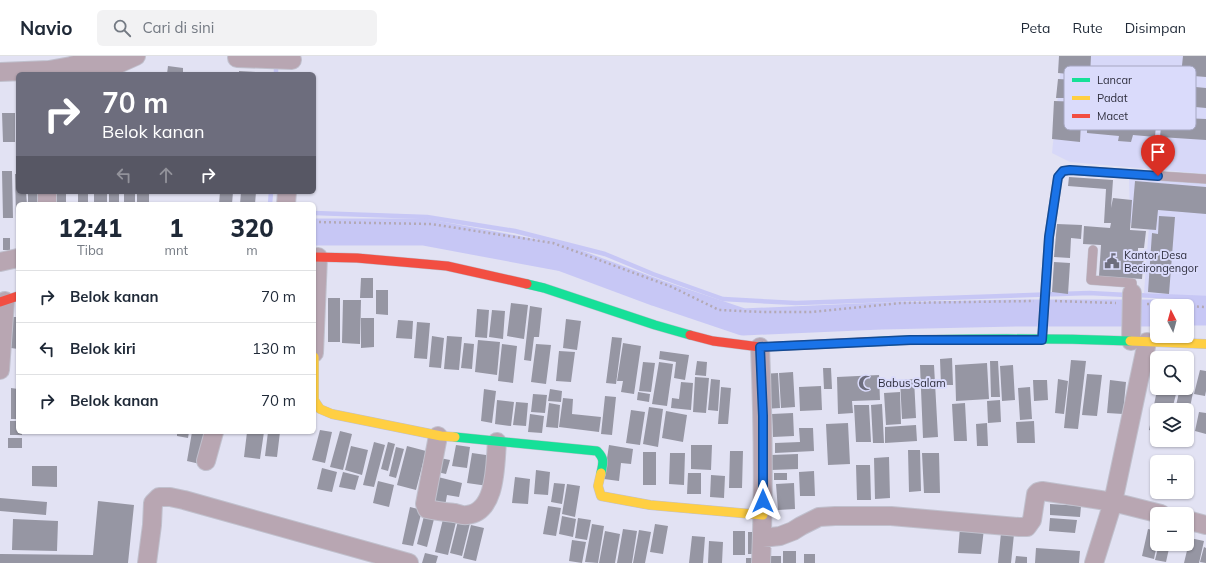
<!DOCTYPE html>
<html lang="id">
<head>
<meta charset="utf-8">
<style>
	:root { --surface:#fff; --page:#f2f2f3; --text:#1f2937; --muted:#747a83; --line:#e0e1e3 }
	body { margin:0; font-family:Mulish,sans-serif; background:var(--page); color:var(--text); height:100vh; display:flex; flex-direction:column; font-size:15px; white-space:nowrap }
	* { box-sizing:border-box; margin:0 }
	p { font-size:13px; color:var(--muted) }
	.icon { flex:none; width:22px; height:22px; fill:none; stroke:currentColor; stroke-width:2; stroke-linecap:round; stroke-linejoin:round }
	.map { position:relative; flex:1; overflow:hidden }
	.sheet { position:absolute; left:16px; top:146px; width:300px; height:232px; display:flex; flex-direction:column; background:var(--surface); border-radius:6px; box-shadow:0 1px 3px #0004 }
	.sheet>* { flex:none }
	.hud { position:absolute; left:16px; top:16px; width:300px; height:122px; border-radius:6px; box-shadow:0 1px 3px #0004; background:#6d6d7d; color:#fff; overflow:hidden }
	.needle { width:26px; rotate:354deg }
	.tools { position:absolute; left:1150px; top:243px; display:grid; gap:8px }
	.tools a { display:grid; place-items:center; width:44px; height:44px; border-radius:6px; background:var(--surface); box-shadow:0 1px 3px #0004; font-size:20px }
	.pin { position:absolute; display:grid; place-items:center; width:34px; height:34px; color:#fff; margin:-41px -17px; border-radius:50% 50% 50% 0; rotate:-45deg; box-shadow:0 0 4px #0007 }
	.pin .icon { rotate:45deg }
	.me { position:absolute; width:44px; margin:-22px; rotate:0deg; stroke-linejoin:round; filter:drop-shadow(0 0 3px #0008) }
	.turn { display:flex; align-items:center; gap:14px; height:84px; padding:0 20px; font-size:18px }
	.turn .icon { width:52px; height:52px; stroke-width:2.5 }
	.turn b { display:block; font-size:28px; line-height:34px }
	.lanes { display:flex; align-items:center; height:38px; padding:0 20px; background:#0003; justify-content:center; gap:20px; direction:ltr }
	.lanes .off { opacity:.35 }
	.eta { display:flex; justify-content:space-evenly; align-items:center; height:68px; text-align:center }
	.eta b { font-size:24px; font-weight:800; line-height:28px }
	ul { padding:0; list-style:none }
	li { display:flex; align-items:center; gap:12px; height:52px; padding:0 20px; border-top:1px solid var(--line) }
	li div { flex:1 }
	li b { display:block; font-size:15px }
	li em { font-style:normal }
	header { display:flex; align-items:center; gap:24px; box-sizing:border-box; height:56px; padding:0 20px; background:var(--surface); border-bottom:1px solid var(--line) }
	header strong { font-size:19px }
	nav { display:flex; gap:22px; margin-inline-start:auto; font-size:14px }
	.search { width:280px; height:36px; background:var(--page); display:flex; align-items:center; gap:10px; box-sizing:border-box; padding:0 14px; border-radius:6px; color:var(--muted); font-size:15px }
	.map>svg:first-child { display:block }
	.built { fill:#d7d8f8 }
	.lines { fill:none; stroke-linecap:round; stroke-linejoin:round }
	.stream { stroke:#c7c7f5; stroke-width:4.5 }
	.river { stroke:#c7c7f5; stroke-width:27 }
	.building { fill:#9696a3 }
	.lane-casing { stroke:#c0c0cd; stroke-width:10 }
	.street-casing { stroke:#c0c0cd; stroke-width:20 }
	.fast-casing { stroke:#c0c0cd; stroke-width:10 }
	.slow-casing { stroke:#c0c0cd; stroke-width:10 }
	.jam-casing { stroke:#c0c0cd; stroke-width:10 }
	.path { stroke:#b3a9b5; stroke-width:2.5; stroke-dasharray:2 3; stroke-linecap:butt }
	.lane { stroke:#b8a6b2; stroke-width:9 }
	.street { stroke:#b8a6b2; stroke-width:18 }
	.fast { stroke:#16e098; stroke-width:9 }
	.slow { stroke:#ffcf43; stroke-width:9 }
	.jam { stroke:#f24e42; stroke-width:9 }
	.route-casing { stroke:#114b97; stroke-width:10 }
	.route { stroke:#1a73e8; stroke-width:7 }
	.labels { text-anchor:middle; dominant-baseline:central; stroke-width:4; stroke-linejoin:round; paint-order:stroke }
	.poi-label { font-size:11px; fill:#2e2e3d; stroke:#dadbfb; text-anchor:start }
	.key { fill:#dadbfb; stroke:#a6a7c2; stroke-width:1 }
	.key-label { font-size:11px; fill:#2e2e3d }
</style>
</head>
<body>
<header>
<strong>Navio</strong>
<div class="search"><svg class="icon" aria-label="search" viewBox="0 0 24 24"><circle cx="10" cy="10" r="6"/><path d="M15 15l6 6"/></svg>Cari di sini</div>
<nav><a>Peta</a><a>Rute</a><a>Disimpan</a></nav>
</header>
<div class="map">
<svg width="1206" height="507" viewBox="0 0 1206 507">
	<rect width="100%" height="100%" fill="#e2e2f3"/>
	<path class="built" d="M1062,0H1206V118L1070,106L1052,97Z
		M1129,118L1206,125V241L1144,237L1149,170L1130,167Z"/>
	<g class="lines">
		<path class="stream" d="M276,18V8
			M270,148L271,136
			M314,157L427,161L515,175L605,198L653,218L723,243L796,247L1089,237L1127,239
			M1135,239L1206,242"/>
		<path class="river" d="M314,176H424L563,202L657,237L743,266L881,260L1015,257H1157
			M1187,256H1206"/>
	</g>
	<path class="building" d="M1059,0H1091L1090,20L1058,17Z
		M1183,0H1206V21L1181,19Z
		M168,10L183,12V18H167Z
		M239,15L271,17V18H239Z
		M1058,23L1077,24L1076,42H1056Z
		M1164,28L1206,32V52L1163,48Z
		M1054,45L1082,46L1080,86L1052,83Z
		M1087,53L1157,57L1155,81L1133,79L1131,86L1118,85L1119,80L1087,77Z
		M2,57H15V86H3Z
		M1162,61L1206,63V84L1160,81Z
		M2,115H12L13,162H3Z
		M15,118H18V136H26L27,148H18V162H16Z
		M1069,121L1113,124L1111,152L1113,142L1132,144L1130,174L1146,175L1144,192H1138V198H1144L1142,223L1127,222V224L1099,220L1101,189L1083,188L1084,170L1110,172L1111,167H1104L1106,133L1068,130Z
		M1135,125L1206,131V158L1158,154L1156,174L1131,172Z
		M28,136H39V148H28Z
		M54,136H66V148H54Z
		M78,136H88V148H78Z
		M94,136H107V148H94Z
		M109,136H119V148H109Z
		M124,136H135V148H124Z
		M137,136H149V148H137Z
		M220,136H233L232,148H219Z
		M241,136H256L255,148H240Z
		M1159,160L1175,161L1169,238L1148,236L1152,177L1158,178Z
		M1057,168L1082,169L1081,183L1071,182L1070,202L1054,201Z
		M3,182H10V194H3Z
		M1054,206L1070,207L1068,238L1052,236Z
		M361,222H373V242H360Z
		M376,234H388V259L376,258Z
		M328,242H340V286H328Z
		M343,244H361L360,288L342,287Z
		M511,247L528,249L524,283L507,280Z
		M530,250L542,252L539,281H534L531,305L524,304Z
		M477,253L489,254L487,282L475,281Z
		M492,254L505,255L503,283L489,281Z
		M13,261H18V293L11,292Z
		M361,262H374V291L361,292Z
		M566,263L581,265L577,294L563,292Z
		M398,264L413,265L412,283L396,282Z
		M417,266L430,267L427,303L414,302Z
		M432,280L444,282L441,312L429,311Z
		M447,280L462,281L459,314L444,313Z
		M612,281L622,282L616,328L606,327Z
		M478,284L500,286L497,319L475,316Z
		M464,287L474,288L472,313L461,312Z
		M623,287L641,290L634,338L621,336L623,325H617Z
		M502,288L517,290L513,327L498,325Z
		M536,288L551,289L546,328L531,326Z
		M559,295L575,296L571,326L556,325Z
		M660,295L689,299L685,324L674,322L676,306L659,303Z
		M952,302L953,329H941L940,303Z
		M1071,304L1086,305L1078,373L1064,372Z
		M697,305L707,306L706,320L695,319Z
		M990,305H998L1000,341H991Z
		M643,306L655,307L651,336L639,335Z
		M659,306L673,308L667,350L652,348Z
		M987,307L989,343L956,345L955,309Z
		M920,309H934L938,381L923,382Z
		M1013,309L1015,344L1002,345L1000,310Z
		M823,312H831L832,333H824Z
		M1200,314L1206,315V335L1205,340L1194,338Z
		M793,316L795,351L781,352L779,317Z
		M778,317L780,352L764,353L762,318Z
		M1087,318L1102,319L1097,360L1082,359Z
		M879,319L880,344L852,345L853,357L838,358L837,321Z
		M695,321L709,322L706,357L693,356Z
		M711,323L720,324L718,355L708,354Z
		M914,323L916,362L902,363L900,324Z
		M1058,323L1068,325L1064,358L1055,357Z
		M1033,324H1047L1048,344L1034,345Z
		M1110,324L1126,326L1123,358L1107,357Z
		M681,326L693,327L691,354L671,352L672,342L679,343Z
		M1187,329L1194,331L1188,362L1187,354H1175L1180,332H1187Z
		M821,330L822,354L800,355L799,331Z
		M721,331L731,332L728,368H718Z
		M1030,331L1032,363L1020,364L1018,332Z
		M11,332L18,333V363H11Z
		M484,333L496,335L492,367L481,365Z
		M550,333L562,335L561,346L548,345Z
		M1157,334L1176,338L1172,354H1157V376L1149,374Z
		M638,336L650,338L649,346L637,344Z
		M900,336L901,368L886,369L884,337Z
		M533,338L547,339L545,357L531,356Z
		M605,340L616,341L612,379L601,378Z
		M563,342L573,343L572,358L601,361L599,376L559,371Z
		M497,344L514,346L511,370L495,368Z
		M1000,344L1001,366L988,367L987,345Z
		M516,346L528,347L526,370L513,369Z
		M549,347L560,349L558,372L546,371Z
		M965,347L967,385H954L952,348Z
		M882,348L884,387H873L871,349Z
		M854,349H869L871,386H856Z
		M649,351L663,353L658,391L643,388Z
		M631,354L645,356L640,389L626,387Z
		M666,355L687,359L683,386L662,382Z
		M1199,356L1206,357V378L1195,375Z
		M793,357L794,380L773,381L772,358Z
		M530,358L544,360L542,377L528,376Z
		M10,365H18V376H22V379H10Z
		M1034,365L1035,387H1017L1016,366Z
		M848,367L850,408L828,409L826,368Z
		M987,367L988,390H977L976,368Z
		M916,369L917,385L885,387V371Z
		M799,372H813L814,395L775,397V387L800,386Z
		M320,374L332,376L325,407L312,404Z
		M340,375L352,378L343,414L330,411Z
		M177,376H189L188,382L177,380Z
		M192,376H206L200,408L187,405Z
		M247,376H264L260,403L244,401Z
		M268,376H280L277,401L265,400Z
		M8,382H22V392H8Z
		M374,386L385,389L374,431L363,429Z
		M388,386L395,388L388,415L381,413Z
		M456,389L470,391L467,412L452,410Z
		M609,389L633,393L631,408L621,407L619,425L604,423Z
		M691,389H712L711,414L691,413Z
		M351,390L368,394L362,419L345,414Z
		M407,390L426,395L416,434L397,429Z
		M396,391L404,393L396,422L389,420Z
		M908,394H920L921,435L909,436Z
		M730,395H743L742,432H729Z
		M643,396H656V429H643Z
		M472,397L493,400L488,430L467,427Z
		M670,397H685L684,429L669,428Z
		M922,397H939L940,437H924Z
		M798,398V413L771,414V399Z
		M889,401L890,442L875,443L874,402Z
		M440,402L450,404L446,418L437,416Z
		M856,409H870L871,444H857Z
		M32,410H57V431L32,430Z
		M322,412L337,416L332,436L317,433Z
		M536,414L550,416L548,439L534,438Z
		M814,415L815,440H800L799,416Z
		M343,416L359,420L355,434L339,431Z
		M688,417H701V438H687Z
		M774,417H787V424H774Z
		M711,419L725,420L724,442L710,441Z
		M438,421L462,427L459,441L447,439L445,450L431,446Z
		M515,421L530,423L528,448L512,447Z
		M378,425L394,429L389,451L373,447Z
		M554,427L565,428L562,448L551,446Z
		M794,427L795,453L778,454L776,428Z
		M567,428L580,430L575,461L562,458Z
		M0,442L47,446L46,459L0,455Z
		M98,445L134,449L128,507H0V498L93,499Z
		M1050,448L1081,450L1080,461L1050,459Z
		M548,450L561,452L556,480L543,478Z
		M410,451L422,454L413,490L402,488Z
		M425,456L435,459L427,491L417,488Z
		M444,459L457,462L448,499L435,496Z
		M562,460L576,463L573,481L559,478Z
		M459,461L471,463L462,500L450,497Z
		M578,462L591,464L587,484L575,482Z
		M1050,462L1077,464L1075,477L1049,475Z
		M13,463L58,465L57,495L12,494Z
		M592,468L604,470L598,507L585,506Z
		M655,468L668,470L663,498L650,496Z
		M471,469L484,472L476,505L463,502Z
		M960,471L984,473L981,498L958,497Z
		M623,473L637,475L632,507H617Z
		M1148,473L1157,475V488L1154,503L1142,500Z
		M639,474L651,476L645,507H633Z
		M605,475L620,478L615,507H599Z
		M733,475H745V499H733Z
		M748,476H760V498H748Z
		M1001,477L1014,478L1011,507H998Z
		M692,480L705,481L703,507H689Z
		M1190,482L1204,485L1199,507H1184Z
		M572,484L586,486L582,507L569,505Z
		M709,485L723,486L722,507H708Z
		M1159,488H1170L1166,506L1155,504Z
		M1204,491L1206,492V507L1200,506Z
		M1036,492L1080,495L1079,507H1035Z
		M783,495H796V507H783Z
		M425,497L438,500L436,507H422Z
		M804,498H815V507H804Z
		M770,500H781V507H770Z
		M1016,500L1027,501V507H1015Z
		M746,502H758V507H746Z"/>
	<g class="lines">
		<g class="lane-casing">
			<path id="lane" d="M1093,194L1091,224L1132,227V237
				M1042,284L1049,181L1058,121L1063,115L1070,114L1206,123"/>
		</g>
		<g class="street-casing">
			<path id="street" d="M237,2L292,4
				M0,16L49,14L71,10L107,0
				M92,16L116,9L136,0
				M47,148V136
				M286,148L287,136
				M0,206L18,202
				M1131,285L1132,237
				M760,291C763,363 764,435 761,507
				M314,297L318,201
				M0,314L5,245
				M438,380L425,448L427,453C436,455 446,456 455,457C459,458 463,460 467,459C497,456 495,407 497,386
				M206,405L214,376
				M1187,464L1206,469
				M762,482L780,480L793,475L801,470L819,461L835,460H891L1019,471H1027L1032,464L1036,438L1038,436L1042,435L1113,446L1161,458
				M147,507L152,469L153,447L159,441H170L184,444L409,507
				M1094,507L1113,446L1147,286"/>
		</g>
		<g class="fast-casing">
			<path id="fast" d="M527,228L544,232L655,269L690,279
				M865,286C953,282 1042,282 1130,285
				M455,381L597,395C605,403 603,407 601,417"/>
		</g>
		<g class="slow-casing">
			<path id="slow" d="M1130,285L1206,288
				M314,301V344L320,353L332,358L441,380L455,381
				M601,417L598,430L601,440L650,449L763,459"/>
		</g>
		<g class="jam-casing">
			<path id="jam" d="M314,201L357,202L447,210L527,228
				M0,246L18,240
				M690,279L713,285L760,291L865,286"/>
		</g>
		<path class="path" d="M314,166L431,168L553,187L672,231L719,254L763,256H811L901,247L1034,245
			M1055,245L1116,247
			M1147,248L1206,251"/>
		<use href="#lane" class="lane"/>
		<use href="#street" class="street"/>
		<use href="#fast" class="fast"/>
		<use href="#slow" class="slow"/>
		<use href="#jam" class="jam"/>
	</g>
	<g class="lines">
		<g class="route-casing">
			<path id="route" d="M763,445V360L760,291L910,284H1042L1049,181L1058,121L1063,115L1070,114L1158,120"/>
		</g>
		<use href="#route" class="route"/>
	</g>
	<defs>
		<g id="civic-bare" transform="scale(1.2)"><path d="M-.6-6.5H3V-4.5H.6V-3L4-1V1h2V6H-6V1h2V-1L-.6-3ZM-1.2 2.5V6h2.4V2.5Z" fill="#6d6d7d" stroke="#dadbfb" stroke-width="2.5" paint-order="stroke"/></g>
		<g id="mosque-bare" transform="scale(1.2)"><path d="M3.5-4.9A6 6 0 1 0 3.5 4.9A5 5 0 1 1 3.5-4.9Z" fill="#6d6d7d" stroke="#dadbfb" stroke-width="2.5" paint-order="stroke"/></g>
	</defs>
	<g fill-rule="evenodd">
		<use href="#civic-bare" x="1112" y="205"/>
		<use href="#mosque-bare" x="866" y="327"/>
	</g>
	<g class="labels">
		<g class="poi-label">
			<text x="1124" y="199">Kantor Desa<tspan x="1124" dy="13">Becirongengor</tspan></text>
			<text x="878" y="327">Babus Salam</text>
		</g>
	</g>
	<rect x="1064" y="10" width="132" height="64" rx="6" class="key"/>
	<rect x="1072" y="22" width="18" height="4" fill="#16e098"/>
	<rect x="1072" y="40" width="18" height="4" fill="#ffcf43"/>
	<rect x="1072" y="58" width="18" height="4" fill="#f24e42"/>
	<g class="key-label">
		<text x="1097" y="28">Lancar</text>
		<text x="1097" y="46">Padat</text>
		<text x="1097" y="64">Macet</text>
	</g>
</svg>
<div class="tools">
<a><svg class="needle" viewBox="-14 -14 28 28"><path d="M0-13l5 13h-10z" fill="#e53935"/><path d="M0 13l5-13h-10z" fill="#747a83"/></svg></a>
<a><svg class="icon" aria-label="search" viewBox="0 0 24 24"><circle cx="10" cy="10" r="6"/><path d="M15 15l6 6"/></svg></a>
<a><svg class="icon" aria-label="layers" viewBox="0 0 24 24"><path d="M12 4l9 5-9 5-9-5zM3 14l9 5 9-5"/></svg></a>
<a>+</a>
<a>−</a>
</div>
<div class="pin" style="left:1158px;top:120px;background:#d93025"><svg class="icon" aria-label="arrive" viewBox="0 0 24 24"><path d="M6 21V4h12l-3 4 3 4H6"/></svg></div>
<svg class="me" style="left:763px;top:445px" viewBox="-20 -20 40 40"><path d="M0-17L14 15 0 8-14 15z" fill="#1a73e8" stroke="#fff" stroke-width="4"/></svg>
<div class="hud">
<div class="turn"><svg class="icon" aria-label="right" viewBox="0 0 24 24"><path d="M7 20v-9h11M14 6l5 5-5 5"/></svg><div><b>70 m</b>Belok kanan</div></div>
<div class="lanes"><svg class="icon off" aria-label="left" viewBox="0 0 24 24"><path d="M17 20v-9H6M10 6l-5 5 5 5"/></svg><svg class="icon off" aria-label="ahead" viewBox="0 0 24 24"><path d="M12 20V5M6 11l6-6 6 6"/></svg><svg class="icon" aria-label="right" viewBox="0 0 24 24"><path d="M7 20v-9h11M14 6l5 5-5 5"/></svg></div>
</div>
<section class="sheet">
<div class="eta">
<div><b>12:41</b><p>Tiba</p></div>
<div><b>1</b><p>mnt</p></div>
<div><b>320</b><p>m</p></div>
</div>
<ul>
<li><svg class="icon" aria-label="right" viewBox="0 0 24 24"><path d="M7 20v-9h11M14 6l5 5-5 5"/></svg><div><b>Belok kanan</b></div><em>70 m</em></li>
<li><svg class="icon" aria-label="left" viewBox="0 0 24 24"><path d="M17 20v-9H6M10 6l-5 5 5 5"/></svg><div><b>Belok kiri</b></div><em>130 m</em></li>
<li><svg class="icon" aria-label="right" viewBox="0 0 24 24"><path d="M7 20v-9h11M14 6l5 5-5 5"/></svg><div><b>Belok kanan</b></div><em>70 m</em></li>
</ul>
</section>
</div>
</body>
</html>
